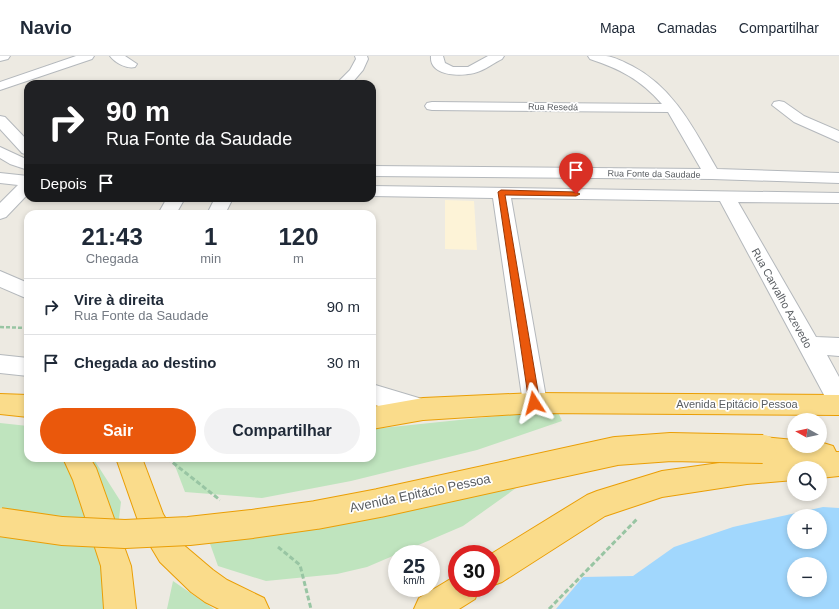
<!DOCTYPE html>
<html lang="pt">
<head>
<meta charset="utf-8">
<style>
	:root { --surface:#fff; --page:#f2f2f3; --text:#1f2937; --muted:#747a83; --line:#e0e1e3; --accent:#ea580c }
	body { margin:0; font-family:Helvetica,sans-serif; background:var(--page); color:var(--text); height:100vh; display:flex; flex-direction:column; font-size:15px; white-space:nowrap }
	* { box-sizing:border-box; margin:0 }
	p { font-size:13px; color:var(--muted) }
	.icon { flex:none; width:22px; height:22px; fill:none; stroke:currentColor; stroke-width:2; stroke-linecap:round; stroke-linejoin:round }
	.map { position:relative; flex:1; overflow:hidden }
	.side { position:absolute; left:24px; top:154px; width:352px; height:252px; display:flex; flex-direction:column; background:var(--surface); border-radius:12px; box-shadow:0 2px 6px #0003 }
	.side>* { flex:none }
	.top-card { position:absolute; left:24px; top:24px; width:352px; height:122px; border-radius:12px; box-shadow:0 2px 6px #0003; background:#202124; color:#fff; overflow:hidden }
	.needle { width:26px; rotate:278deg }
	.tools { position:absolute; left:787px; top:357px; display:grid; gap:8px }
	.tools a { display:grid; place-items:center; width:40px; height:40px; border-radius:50%; background:var(--surface); box-shadow:0 2px 6px #0003; font-size:20px }
	.speed { position:absolute; left:388px; top:489px; display:flex; gap:8px; font-size:20px; font-weight:700; text-align:center }
	.speed>* { display:grid; place-content:center; width:52px; height:52px; border-radius:50%; background:var(--surface); box-shadow:0 2px 6px #0003; line-height:1 }
	.speed small { font-size:10px; font-weight:400 }
	.speed .limit { border:6px solid #d22; background:#fff; color:#111 }
	.pin { position:absolute; display:grid; place-items:center; width:34px; height:34px; color:#fff; margin:-41px -17px; border-radius:50% 50% 50% 0; rotate:-45deg; box-shadow:0 0 4px #0007 }
	.pin .icon { rotate:45deg }
	.me { position:absolute; width:44px; margin:-22px; rotate:351deg; stroke-linejoin:round; filter:drop-shadow(0 0 3px #0008) }
	.turn { display:flex; align-items:center; gap:14px; height:84px; padding:0 16px; font-size:18px }
	.turn .icon { width:52px; height:52px; stroke-width:2.5 }
	.turn b { display:block; font-size:28px; line-height:34px }
	.then { display:flex; align-items:center; height:38px; padding:0 16px; background:#0003; gap:8px; font-size:15px }
	.eta { display:flex; justify-content:space-evenly; align-items:center; height:68px; text-align:center }
	.eta b { font-size:24px; font-weight:700; line-height:28px }
	.primary-button { display:flex; gap:8px; margin-top:auto; padding:8px 16px }
	.primary-button a { flex:1; height:46px; border-radius:24px; background:var(--accent); color:#fff; font-size:16px; font-weight:700; line-height:46px; text-align:center }
	.primary-button a+a { background:var(--page); color:var(--text) }
	ul { padding:0; list-style:none }
	li { display:flex; align-items:center; gap:12px; height:56px; padding:0 16px; border-top:1px solid var(--line) }
	li div { flex:1 }
	li b { display:block; font-size:15px }
	li em { font-style:normal }
	header { display:flex; align-items:center; gap:24px; box-sizing:border-box; height:56px; padding:0 20px; background:var(--surface); border-bottom:1px solid var(--line) }
	header strong { font-size:19px }
	nav { display:flex; gap:22px; margin-inline-start:auto; font-size:14px }
	.map>svg:first-child { display:block }
	.commercial { fill:#fdf3d7 }
	.green { fill:#bfe4be }
	.water { fill:#a1d7fd; fill-rule:evenodd }
	.lines { fill:none; stroke-linecap:round; stroke-linejoin:round }
	.minor-casing { stroke:#b4b8bc; stroke-width:2 }
	.highway-casing { stroke:#ea9e05; stroke-width:2 }
	.path-far1 { stroke:#98c5a3; stroke-width:2.5; stroke-dasharray:4 2; stroke-linecap:butt }
	.path { stroke:#98c5a3; stroke-width:3; stroke-dasharray:5 2.5; stroke-linecap:butt }
	.minor { fill:#fff; fill-rule:evenodd }
	.highway { fill:#fadc8b; fill-rule:evenodd }
	.highway-bridge-casing { stroke:#ea9e05; stroke-width:30; stroke-linecap:butt }
	.highway-bridge { stroke:#fadc8b; stroke-width:28 }
	.route { fill:#ea580c; stroke:#983908 }
	.labels { text-anchor:middle; dominant-baseline:central; stroke-width:3.5; stroke-linejoin:round; paint-order:stroke }
	.far-street-label { font-size:9px; fill:#5a5e62; stroke:#fff }
	.street-label { font-size:11px; fill:#5a5e62; stroke:#fff }
	.near-street-label { font-size:13px; fill:#5a5e62; stroke:#fff }
</style>
</head>
<body>
<header>
<strong>Navio</strong>
<nav><a>Mapa</a><a>Camadas</a><a>Compartilhar</a></nav>
</header>
<div class="map">
<svg width="839" height="553" viewBox="0 0 839 553">
	<rect width="100%" height="100%" fill="#edeae2"/>
	<path class="commercial" d="M445,144L474,145L477,194L445,193Z"/>
	<path class="green" d="M557,354L562,365L477,394L351,425L262,442L185,436L172,402H372V373Z
		M0,367L28,370V402H93L121,446L108,553H0Z
		M554,405L463,470L367,511L337,518L266,525L218,510L209,485L362,465L448,442Z
		M173,525L214,553H167Z"/>
	<path class="water" d="M823,451L839,452V553H556L583,521L633,520L674,491L733,471ZM794,460H820V486H794ZM794,508H820V534H794Z"/>
	<g class="lines">
		<g class="minor-casing">
			<path id="minor" d="M0,0H10L8,3L0,5Z
				M76,0H94L92,3L0,34V26Z
				M110,0H125L137,8L135,11C127,13 115,7 110,0Z
				M355,0H367L368,3L363,14L351,28H336L350,14L356,3Z
				M431,0H443L445,7L453,11H468L488,0H504L502,3C495,6 488,12 480,15C467,21 429,22 431,0Z
				M588,0C594,0 600,0 606,0C615,1 624,6 632,10C674,32 694,73 717,113L839,117V127L712,123L372,120V110L701,113L668,56L432,54L427,53L425,50L427,47L432,46L662,48C640,23 620,13 590,3Z
				M779,45L784,46L804,60L839,75V86L794,66L772,49L774,46Z
				M0,60L5,61L28,85V99L22,97L0,73Z
				M0,91L28,104V114L10,108L0,102Z
				M0,117L28,120V138L6,161L0,163V147L18,129L0,127Z
				M372,130L839,137V147L738,146L816,281L839,282V300L827,299L839,321V353L830,350L720,145L511,142L547,347L544,354L535,357L526,354L523,347L493,142L372,140Z
				M167,142H185L176,158H158Z
				M215,142H233L225,158H207Z
				M0,215L28,227V243L0,231Z
				M0,299L28,302V320L0,317Z
				M372,328L432,346L435,353L432,360L423,364L372,348Z"/>
		</g>
		<g class="highway-casing">
			<path id="highway" d="M535,337L839,339V359L535,357L423,364L372,373V351L423,342Z
				M0,338L28,339V361L0,358Z
				M763,381L794,384V390H820V386L833,390L836,396H839V420L820,422V412H794V424L747,428L662,441L605,460L502,526L491,530V498L587,439L597,435L662,415L755,402L750,393L754,385Z
				M63,402H90L96,412L131,510L136,553H104L101,510L73,424Z
				M116,402H142L163,458L180,486L213,514L227,524L264,542L269,553H219L205,546L191,536L160,506L142,476Z
				M457,519V532H479L475,543L459,553H414L419,542Z"/>
		</g>
		<path class="path-far1" d="M0,271L28,272"/>
		<path class="path" d="M167,402L220,444
			M278,491L300,509L311,553
			M549,553L637,463"/>
		<use href="#minor" class="minor"/>
		<use href="#highway" class="highway"/>
		<g class="highway-bridge-casing">
			<path id="highway-bridge" d="M0,466L62,475L125,478L189,475L252,468L316,459L379,447L616,395L671,391L763,393"/>
		</g>
		<use href="#highway-bridge" class="highway-bridge"/>
	</g>
	<path class="route" d="M501,134L576,136L580,138L576,140L505,139L540,347L538,350L534,351L531,350L529,347L498,136Z"/>
	<g class="labels">
		<g class="far-street-label">
			<text transform="translate(553 51) rotate(1)">Rua Resedá</text>
			<text transform="translate(654 118) rotate(1)">Rua Fonte da Saudade</text>
		</g>
		<g class="street-label">
			<text transform="translate(782 242) rotate(61)">Rua Carvalho Azevedo</text>
			<text x="737" y="348">Avenida Epitácio Pessoa</text>
		</g>
		<g class="near-street-label">
			<text transform="translate(420 437) rotate(-12)">Avenida Epitácio Pessoa</text>
		</g>
	</g>
</svg>
<div class="tools">
<a><svg class="needle" viewBox="-14 -14 28 28"><path d="M0-13l5 13h-10z" fill="#e53935"/><path d="M0 13l5-13h-10z" fill="#747a83"/></svg></a>
<a><svg class="icon" aria-label="search" viewBox="0 0 24 24"><circle cx="10" cy="10" r="6"/><path d="M15 15l6 6"/></svg></a>
<a>+</a>
<a>−</a>
</div>
<div class="speed"><div>25<small>km/h</small></div><div class="limit">30</div></div>
<div class="pin" style="left:576px;top:138px;background:#d93025"><svg class="icon" aria-label="arrive" viewBox="0 0 24 24"><path d="M6 21V4h12l-3 4 3 4H6"/></svg></div>
<svg class="me" style="left:534px;top:347px" viewBox="-20 -20 40 40"><path d="M0-17L14 15 0 8-14 15z" fill="#ea580c" stroke="#fff" stroke-width="4"/></svg>
<div class="top-card">
<div class="turn"><svg class="icon" aria-label="right" viewBox="0 0 24 24"><path d="M7 20v-9h11M14 6l5 5-5 5"/></svg><div><b>90 m</b>Rua Fonte da Saudade</div></div>
<div class="then">Depois<svg class="icon" aria-label="arrive" viewBox="0 0 24 24"><path d="M6 21V4h12l-3 4 3 4H6"/></svg></div>
</div>
<section class="side">
<div class="eta">
<div><b>21:43</b><p>Chegada</p></div>
<div><b>1</b><p>min</p></div>
<div><b>120</b><p>m</p></div>
</div>
<ul>
<li><svg class="icon" aria-label="right" viewBox="0 0 24 24"><path d="M7 20v-9h11M14 6l5 5-5 5"/></svg><div><b>Vire à direita</b><p>Rua Fonte da Saudade</p></div><em>90 m</em></li>
<li><svg class="icon" aria-label="arrive" viewBox="0 0 24 24"><path d="M6 21V4h12l-3 4 3 4H6"/></svg><div><b>Chegada ao destino</b></div><em>30 m</em></li>
</ul>
<div class="primary-button"><a>Sair</a><a>Compartilhar</a></div>
</section>
</div>
</body>
</html>
